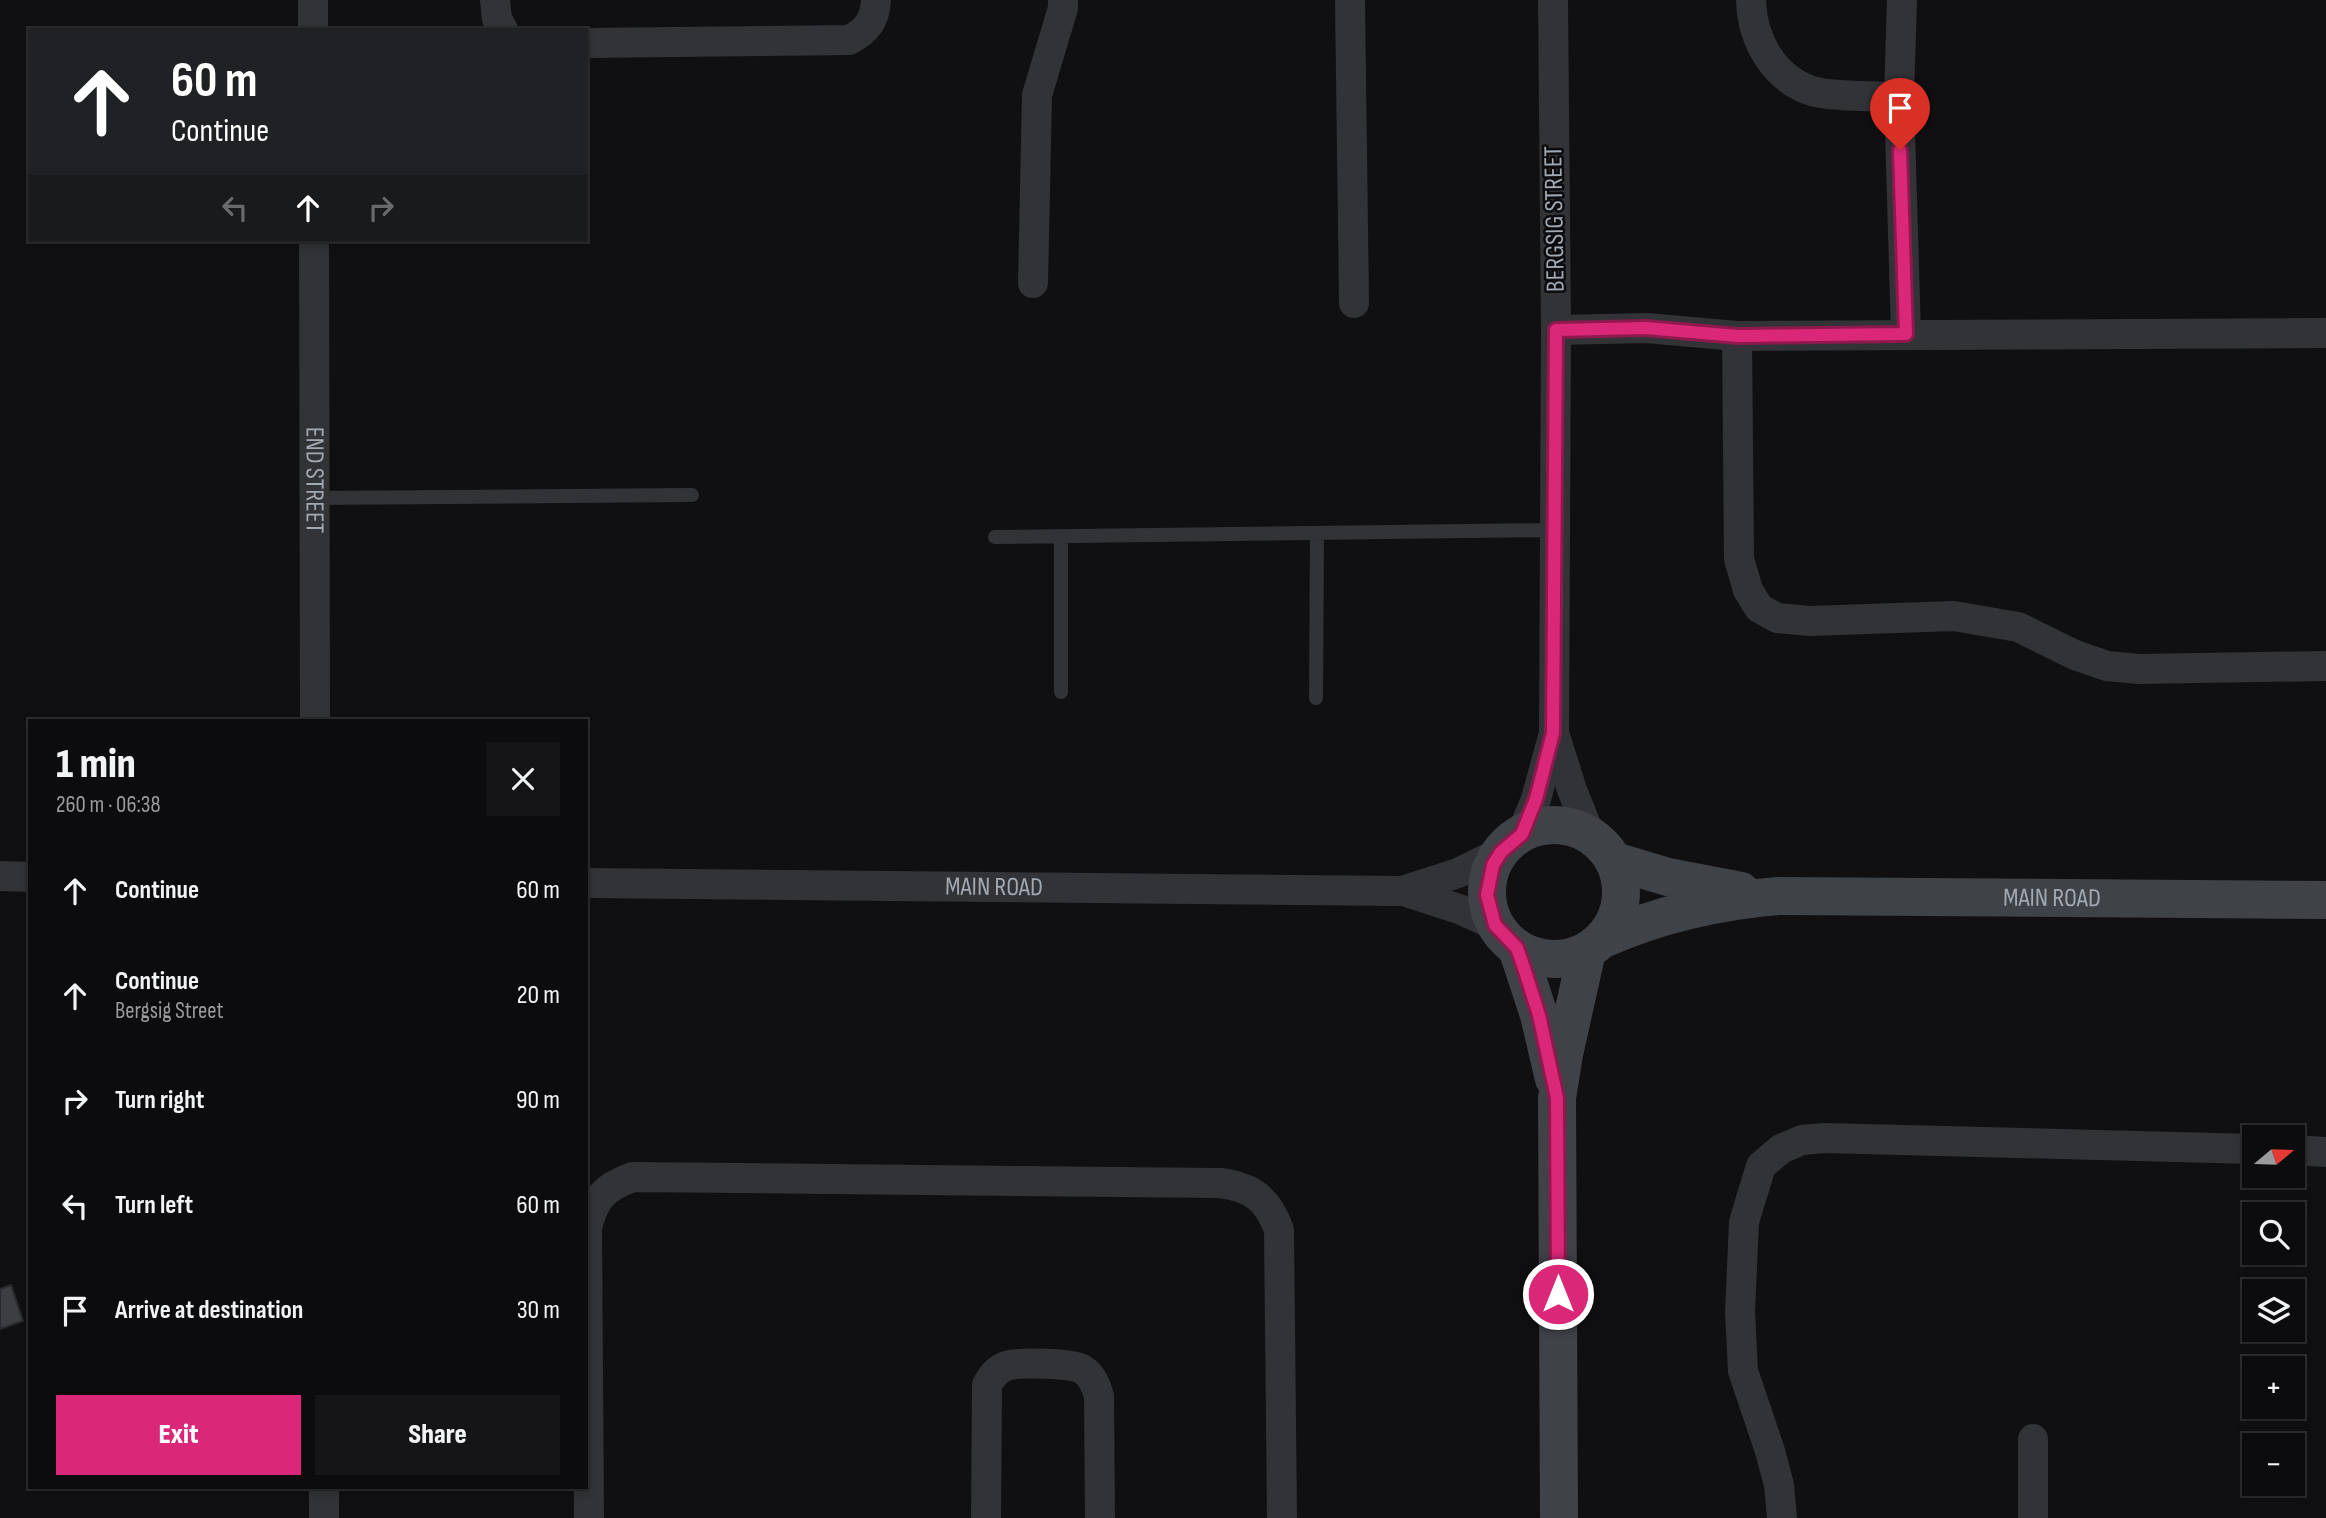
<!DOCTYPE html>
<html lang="en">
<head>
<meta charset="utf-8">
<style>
	:root { --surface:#0c0c0e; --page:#151517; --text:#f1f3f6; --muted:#9a9b9e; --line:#2c2c2e; --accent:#db2777 }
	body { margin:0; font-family:"Sofia Sans Condensed",sans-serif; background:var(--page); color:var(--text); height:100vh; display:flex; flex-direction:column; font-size:26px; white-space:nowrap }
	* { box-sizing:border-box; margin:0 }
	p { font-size:23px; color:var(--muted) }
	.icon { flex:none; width:38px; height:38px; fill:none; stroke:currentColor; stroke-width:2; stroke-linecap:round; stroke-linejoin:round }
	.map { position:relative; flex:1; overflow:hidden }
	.drawer { position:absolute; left:28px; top:719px; width:560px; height:770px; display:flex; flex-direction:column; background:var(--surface); border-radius:0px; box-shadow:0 4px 10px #0003,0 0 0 2px var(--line) }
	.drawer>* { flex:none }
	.banner { position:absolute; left:28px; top:28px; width:560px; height:214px; border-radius:0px; box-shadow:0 4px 10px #0003,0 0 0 2px var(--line); background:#202124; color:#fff; overflow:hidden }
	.needle { width:46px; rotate:71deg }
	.fabs { position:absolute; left:2242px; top:1125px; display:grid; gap:14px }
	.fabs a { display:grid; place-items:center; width:63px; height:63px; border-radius:0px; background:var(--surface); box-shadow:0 4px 10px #0003,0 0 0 2px var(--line); font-size:35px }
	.pin { position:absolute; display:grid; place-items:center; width:60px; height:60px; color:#fff; margin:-72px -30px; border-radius:50% 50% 50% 0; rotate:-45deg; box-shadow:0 0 7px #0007 }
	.pin .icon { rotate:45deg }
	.me { position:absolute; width:77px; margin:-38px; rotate:0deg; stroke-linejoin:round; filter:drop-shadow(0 0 5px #0008) }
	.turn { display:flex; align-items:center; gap:24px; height:147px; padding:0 28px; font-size:32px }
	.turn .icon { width:91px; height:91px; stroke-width:2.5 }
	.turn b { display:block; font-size:49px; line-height:60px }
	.lanes { display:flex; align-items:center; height:66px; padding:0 28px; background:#0003; justify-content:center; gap:35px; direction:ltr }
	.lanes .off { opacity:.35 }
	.round { display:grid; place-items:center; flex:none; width:74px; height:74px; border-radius:0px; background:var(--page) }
	.headline { display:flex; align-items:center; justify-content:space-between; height:119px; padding:0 28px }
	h1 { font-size:42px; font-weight:800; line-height:52px }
	.action { display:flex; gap:14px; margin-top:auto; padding:14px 28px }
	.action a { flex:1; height:80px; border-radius:0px; background:var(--accent); color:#fff; font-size:28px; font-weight:800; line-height:80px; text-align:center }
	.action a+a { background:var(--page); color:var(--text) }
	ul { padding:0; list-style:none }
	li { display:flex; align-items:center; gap:21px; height:105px; padding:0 28px }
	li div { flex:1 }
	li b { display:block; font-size:26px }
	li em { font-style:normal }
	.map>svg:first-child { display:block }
	.building { fill:#3c3e42; stroke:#2a2b2e; stroke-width:2 }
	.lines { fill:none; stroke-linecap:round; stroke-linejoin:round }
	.lane { stroke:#313337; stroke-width:14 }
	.street { stroke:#313337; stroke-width:30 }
	.secondary { stroke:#3f4247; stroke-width:38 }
	.route-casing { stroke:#8e194d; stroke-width:18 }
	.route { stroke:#db2777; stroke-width:12 }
	.labels { text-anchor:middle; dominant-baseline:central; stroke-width:5; stroke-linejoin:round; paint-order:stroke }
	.street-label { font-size:26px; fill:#a1a9b3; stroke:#0b0b0d }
</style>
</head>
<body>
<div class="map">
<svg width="2326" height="1518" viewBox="0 0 2326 1518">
	<rect width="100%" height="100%" fill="#101012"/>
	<path class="building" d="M11,1285L23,1321L0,1329V1289Z"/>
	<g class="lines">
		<path class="lane" d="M315,498L692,495
			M995,537L1555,530
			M1061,692V536
			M1316,698L1317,533"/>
		<g class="street">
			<path d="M313,0V30"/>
			<path d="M495,0L497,19L503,30"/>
			<path d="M1350,0L1354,303"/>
			<path d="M1751,0C1752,41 1775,81 1816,92C1836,97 1876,96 1899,97"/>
			<path d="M1902,0L1899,97L1906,334"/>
			<path d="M586,43L849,40C867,31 875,20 876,0"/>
			<path id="s1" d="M314,240L315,721"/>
			<path d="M1033,283L1037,95L1063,8V0"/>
			<path d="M1556,330L1646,328L1737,336L2326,333"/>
			<path d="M1737,336L1739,559L1748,590L1759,608L1777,618L1810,621L1954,616L2018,627L2075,655L2107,666L2139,669L2326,666"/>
			<path d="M1555,736L1572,790L1591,837"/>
			<path d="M1522,833L1536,799L1554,733L1556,330L1553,0"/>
			<path d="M0,876L30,877"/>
			<path id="s2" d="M586,883L1402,891L1458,873L1501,852"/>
			<path d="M1403,891L1459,909L1495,925"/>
			<path d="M2292,1150L2326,1152"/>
			<path d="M2033,1439V1518"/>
			<path d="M324,1488V1518"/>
			<path d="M589,1518L587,1228C594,1199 604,1187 633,1177L1220,1183C1252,1187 1268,1199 1279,1230L1282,1518"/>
			<path d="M986,1518L987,1385C991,1377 996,1370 1006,1366C1017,1362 1071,1363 1082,1369C1092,1375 1096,1385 1099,1396L1100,1518"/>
			<path d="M1782,1518L1779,1485L1770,1451L1743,1371L1740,1312L1744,1222L1761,1166L1781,1149L1802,1140L1824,1138L2254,1149"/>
		</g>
		<g class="secondary">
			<circle cx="1554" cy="892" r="67"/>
			<path d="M1614,861L1668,877L1741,891"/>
			<path id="s3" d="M1603,939C1660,914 1716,901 1778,896L2326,900"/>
			<path d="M1517,948L1539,1015L1554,1079"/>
			<path d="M1559,1518L1557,1098L1564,1054L1587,951"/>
		</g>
	</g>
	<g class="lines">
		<g class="route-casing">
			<path id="route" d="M1558,1294L1557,1098L1539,1015L1523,965L1517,948L1495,925L1487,895L1493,865L1501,852L1522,834L1536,799L1553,733L1556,330L1646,328L1737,336L1906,334L1900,150"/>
		</g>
		<use href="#route" class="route"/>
	</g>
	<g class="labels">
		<g class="street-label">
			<text transform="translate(1555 219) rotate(-91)">BERGSIG STREET</text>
			<text stroke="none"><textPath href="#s1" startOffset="240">END STREET</textPath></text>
			<text stroke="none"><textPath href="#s2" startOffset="408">MAIN ROAD</textPath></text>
			<text stroke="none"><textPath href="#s3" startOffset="455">MAIN ROAD</textPath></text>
		</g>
	</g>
</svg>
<div class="fabs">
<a><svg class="needle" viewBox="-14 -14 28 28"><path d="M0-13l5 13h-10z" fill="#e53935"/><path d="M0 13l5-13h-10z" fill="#9a9b9e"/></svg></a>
<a><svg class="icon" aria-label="search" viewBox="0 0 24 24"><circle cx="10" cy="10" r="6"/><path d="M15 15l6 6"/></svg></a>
<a><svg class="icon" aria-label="layers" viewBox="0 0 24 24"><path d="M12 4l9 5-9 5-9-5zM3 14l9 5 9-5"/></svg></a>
<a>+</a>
<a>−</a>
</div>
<div class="pin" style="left:1900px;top:150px;background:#d93025"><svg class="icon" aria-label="arrive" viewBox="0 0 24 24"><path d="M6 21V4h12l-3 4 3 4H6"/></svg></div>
<svg class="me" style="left:1558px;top:1294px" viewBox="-20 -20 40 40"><circle r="17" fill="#db2777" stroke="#fff" stroke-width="3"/><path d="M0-11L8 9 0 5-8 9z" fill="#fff"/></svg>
<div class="banner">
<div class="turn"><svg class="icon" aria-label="ahead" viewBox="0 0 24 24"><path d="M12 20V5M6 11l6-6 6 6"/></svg><div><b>60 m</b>Continue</div></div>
<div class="lanes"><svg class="icon off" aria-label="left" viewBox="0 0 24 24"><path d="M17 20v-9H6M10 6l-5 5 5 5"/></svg><svg class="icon" aria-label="ahead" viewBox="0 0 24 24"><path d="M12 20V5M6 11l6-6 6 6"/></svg><svg class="icon off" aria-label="right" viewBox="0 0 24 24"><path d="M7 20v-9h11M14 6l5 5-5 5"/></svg></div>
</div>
<section class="drawer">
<div class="headline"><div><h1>1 min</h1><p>260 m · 06:38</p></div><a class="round"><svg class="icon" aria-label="close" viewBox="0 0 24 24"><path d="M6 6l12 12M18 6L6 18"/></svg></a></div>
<ul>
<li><svg class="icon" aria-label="ahead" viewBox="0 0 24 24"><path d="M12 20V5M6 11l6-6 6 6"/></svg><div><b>Continue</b></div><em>60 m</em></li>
<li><svg class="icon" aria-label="ahead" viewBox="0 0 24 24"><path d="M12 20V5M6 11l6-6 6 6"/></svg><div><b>Continue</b><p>Bergsig Street</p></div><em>20 m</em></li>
<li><svg class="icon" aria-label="right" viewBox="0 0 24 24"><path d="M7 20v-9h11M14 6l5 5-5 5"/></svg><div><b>Turn right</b></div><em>90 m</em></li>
<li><svg class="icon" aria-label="left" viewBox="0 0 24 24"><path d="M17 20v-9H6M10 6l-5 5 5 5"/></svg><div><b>Turn left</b></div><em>60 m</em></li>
<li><svg class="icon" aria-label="arrive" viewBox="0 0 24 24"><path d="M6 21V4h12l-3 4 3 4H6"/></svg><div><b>Arrive at destination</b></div><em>30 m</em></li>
</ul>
<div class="action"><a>Exit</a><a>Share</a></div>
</section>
</div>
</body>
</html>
